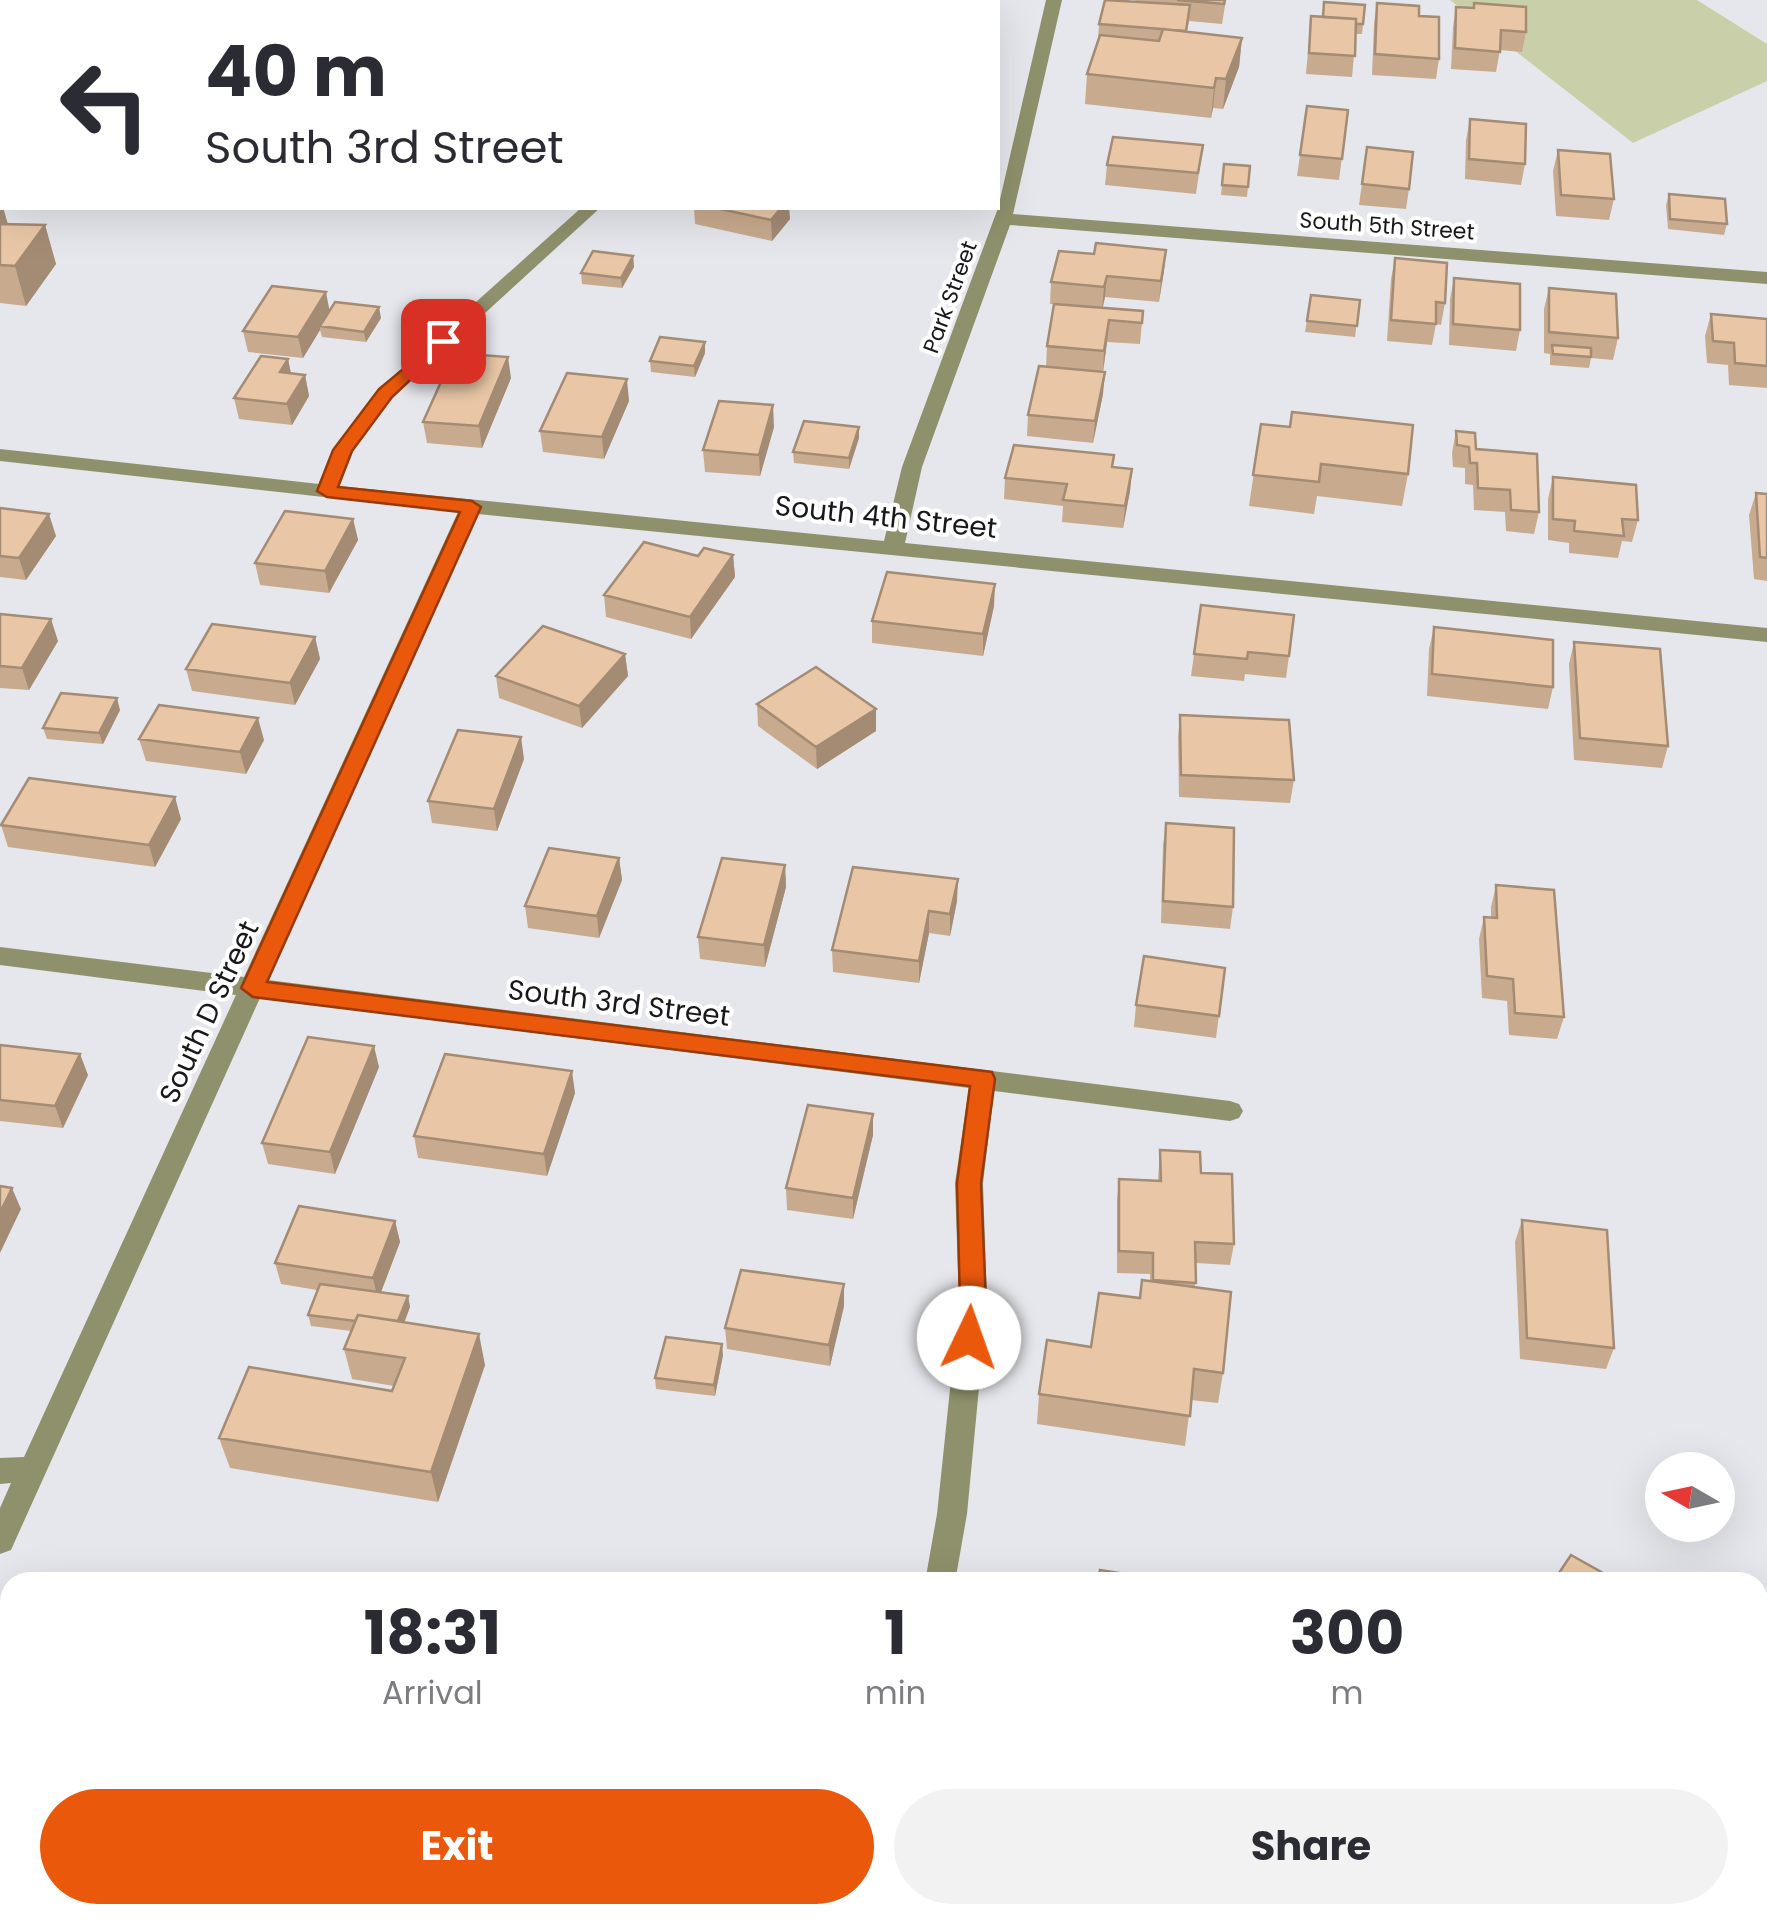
<!DOCTYPE html>
<html lang="en">
<head>
<meta charset="utf-8">
<style>
	:root { --surface:#fff; --page:#f2f2f3; --text:#2b2b33; --muted:#7c7c81; --accent:#ea580c }
	body { margin:0; font-family:Poppins,sans-serif; background:var(--page); color:var(--text); height:100vh; display:flex; flex-direction:column; font-size:38px; white-space:nowrap }
	* { box-sizing:border-box; margin:0 }
	p { font-size:32px; color:var(--muted) }
	.icon { flex:none; width:55px; height:55px; fill:none; stroke:currentColor; stroke-width:2; stroke-linecap:round; stroke-linejoin:round }
	.map { position:relative; flex:1; overflow:hidden }
	.side { position:absolute; left:0px; top:1572px; width:1768px; height:352px; display:flex; flex-direction:column; background:var(--surface); border-radius:30px 30px 0 0; box-shadow:0 10px 40px #0002 }
	.side>* { flex:none }
	.banner { position:absolute; left:0px; top:0px; width:1000px; height:210px; box-shadow:0 10px 40px #0002; background:#fff; color:var(--text); overflow:hidden }
	.needle { width:65px; rotate:279deg }
	.fabs { position:absolute; left:1645px; top:1452px; display:grid; gap:20px }
	.fabs a { display:grid; place-items:center; width:90px; height:90px; border-radius:50%; background:var(--surface); box-shadow:0 10px 40px #0002; font-size:50px }
	.pin { position:absolute; display:grid; place-items:center; width:85px; height:85px; color:#fff; margin:-42px; border-radius:20px; box-shadow:0 5px 15px #0006 }
	.me { position:absolute; width:110px; margin:-55px; rotate:3deg; stroke-linejoin:round; filter:drop-shadow(0 0 8px #0008) }
	.turn { display:flex; align-items:center; gap:35px; height:210px; padding:0 40px; font-size:45px }
	.turn .icon { width:130px; height:130px; stroke-width:2.5 }
	.turn b { display:block; font-size:70px; line-height:85px }
	.eta { display:flex; justify-content:space-evenly; align-items:center; height:170px; text-align:center }
	.eta b { font-size:60px; font-weight:700; line-height:70px }
	.action { display:flex; gap:20px; margin-top:auto; padding:20px 40px }
	.action a { flex:1; height:115px; border-radius:60px; background:var(--accent); color:#fff; font-size:40px; font-weight:700; line-height:115px; text-align:center }
	.action a+a { background:var(--page); color:var(--text) }
	.map>svg:first-child { display:block }
	.built { fill:#dadde9 }
	.green { fill:#c9d0a9 }
	.lines { fill:none; stroke-linecap:round; stroke-linejoin:round }
	.minor { fill:#8f916c; fill-rule:evenodd }
	.wall { fill:#c8ab8f }
	.shaded-wall { fill:#a38b74 }
	.building { fill:#e9c7a6; stroke:#a38b74; stroke-width:2.5 }
	.route { fill:#ea580c; stroke:#983908; stroke-width:2.5 }
	.labels { text-anchor:middle; dominant-baseline:central; stroke-width:8; stroke-linejoin:round; paint-order:stroke }
	.far-street-label { font-size:22px; fill:#18181a; stroke:#fff }
	.street-label { font-size:28px; fill:#18181a; stroke:#fff }
</style>
</head>
<body>
<div class="map">
<svg width="1767" height="1923" viewBox="0 0 1767 1923">
	<rect width="100%" height="100%" fill="#e6e7ec"/>
	<path class="built" d="M0,1814L10,1816V1915H589L636,1923H0Z"/>
	<path class="green" d="M1450,0H1697L1767,44V81L1633,143Z"/>
	<g class="lines">
		<path class="minor" d="M1046,0H1062L1013,214L1767,272V284L1010,225L922,467L905,543L1767,628V642L478,514L268,980L1230,1101L1239,1104L1243,1111L1239,1118L1230,1121L994,1091L983,1183L987,1303L967,1514L955,1582H925L937,1514L959,1303L955,1183L969,1088L260,998L15,1541L11,1550L0,1554V1508L11,1483L0,1484V1458L24,1457L236,995L0,965V947L244,977L458,512L0,461V449L319,484L333,450L379,389L581,208H600L393,397L353,451L339,486L884,541L902,467L998,208Z
			M0,1705L10,1706V1736L0,1735Z
			M1191,1915H1272L1275,1923H1195Z"/>
	</g>
	<path class="wall" d="M1136,0H1226L1222,24L1189,21L1187,32L1242,38L1239,67L1223,109L1213,108L1211,118L1085,104L1087,74L1098,40L1099,24Z
		M1377,3L1419,16L1439,59L1436,79L1372,75L1374,23Z
		M1474,3L1526,32L1522,52L1500,50L1496,72L1451,69L1453,27L1456,7L1473,8Z
		M1365,5L1362,34H1356L1352,77L1306,74L1311,16L1322,17Z
		M1307,106L1348,110L1339,180L1297,176Z
		M1470,119L1525,164L1521,185L1465,179L1466,140Z
		M1203,145L1196,194L1105,185L1107,165Z
		M1367,147L1409,189L1406,209L1359,205Z
		M1558,150L1614,199L1609,220L1556,216L1553,171Z
		M1224,164L1250,166L1247,197L1221,195Z
		M1669,194L1727,224L1724,235L1668,229L1666,205Z
		M0,203L8,224L45,225L56,264L26,306L0,303Z
		M694,208H789L790,219L772,241L695,224Z
		M1166,250L1159,302L1105,297L1103,308L1143,311L1140,344L1107,342L1103,372V394L1093,443L1027,436L1028,415L1046,367L1047,346L1054,304H1050L1051,282L1094,254Z
		M633,256L634,267L622,288L582,284L581,273Z
		M1395,258L1445,303L1441,325L1436,324L1432,345L1387,341L1391,279Z
		M1454,278L1520,330L1516,351L1449,345L1450,299Z
		M1549,288L1618,338L1613,360L1591,358L1589,368L1550,365V354L1544,353V309Z
		M1311,295L1360,300L1355,337L1305,332Z
		M330,310L381,318L366,342L322,337L320,330L303,358L248,352L243,331Z
		M1711,314L1767,319V388L1729,385L1728,365L1707,363L1705,336Z
		M705,342V353L695,377L651,372L650,361Z
		M288,359L291,373L305,375L309,396L292,425L239,419L234,398Z
		M511,378L482,448L427,443L423,422Z
		M629,401L604,459L543,452L540,431Z
		M1261,424L1408,474L1402,506L1317,496L1314,514L1249,506Z
		M774,427L760,476L705,472L703,450Z
		M1456,431L1476,449L1539,512L1534,534L1506,531L1505,512L1474,510L1473,485L1465,484V468L1453,467L1452,453Z
		M859,438L849,469L794,463L793,452Z
		M1132,469L1130,491L1123,528L1062,522L1063,506L1004,499L1005,478Z
		M1553,477L1638,520L1632,542L1622,541L1618,558L1569,553V543L1548,540V499Z
		M1756,493L1767,494V581L1754,579L1749,515Z
		M0,508L56,536L26,580L0,577Z
		M353,519L358,540L329,593L260,585L255,563Z
		M733,555L735,577L691,639L606,617L604,595Z
		M1201,605L1289,656L1286,678L1245,674L1244,681L1191,676Z
		M994,606L983,656L872,643V621Z
		M0,614L58,641L29,690L0,688Z
		M1434,627L1553,687L1548,709L1427,696L1429,649Z
		M315,637L320,659L295,705L192,691L186,669Z
		M1574,642L1668,746L1662,768L1574,760L1569,664Z
		M625,654L628,676L582,728L499,698L496,676Z
		M757,704L876,709V731L817,769L758,726Z
		M120,710L103,744L47,739L43,728Z
		M1180,715L1294,780L1290,803L1179,797L1178,737Z
		M139,739L264,740L246,774L146,761Z
		M524,759L497,831L432,823L428,801Z
		M181,819L155,867L8,847L1,825Z
		M1166,823L1233,907L1230,929L1161,923L1163,845Z
		M619,858L622,880L599,938L528,928L525,906Z
		M785,865L786,887L765,967L700,959L698,937Z
		M1496,885L1564,1017L1557,1039L1509,1035L1507,1001L1482,998L1479,939L1484,917L1491,918V907Z
		M957,901L950,936L929,933L919,983L833,972L832,950Z
		M1225,968L1216,1038L1134,1027L1136,1005Z
		M0,1045L88,1075L63,1128L0,1121Z
		M379,1067L335,1174L268,1164L262,1143Z
		M575,1093L547,1176L418,1158L414,1136Z
		M873,1135L853,1219L787,1210L786,1188Z
		M1160,1150L1201,1173L1234,1244L1230,1265L1196,1263L1195,1287L1223,1373L1218,1403L1191,1400L1185,1446L1037,1424L1039,1394L1091,1347L1139,1298L1150,1281V1274L1117,1273V1200L1119,1179L1158,1180Z
		M1522,1220L1614,1348L1606,1369L1520,1359L1515,1242Z
		M395,1221L400,1242L381,1292L408,1296L410,1307L404,1322L485,1365L438,1502L230,1468L219,1438L392,1391L394,1386L352,1379L344,1349L351,1331L311,1326L308,1315L317,1290L281,1284L275,1263Z
		M844,1306L830,1366L727,1349L725,1328Z
		M723,1355L715,1396L656,1389L655,1378Z"/>
	<path class="shaded-wall" d="M538,0H575L572,2H535Z
		M1242,38L1239,67L1223,109L1226,79Z
		M1216,78L1213,108L1211,118L1214,88Z
		M2,203L13,243L0,260V206Z
		M781,208H789L790,219L772,241L771,220Z
		M45,225L56,264L26,306L15,266Z
		M1166,250L1164,271L1159,302L1161,281Z
		M633,256L634,267L622,288L621,278Z
		M1107,276L1105,297L1102,309L1104,287Z
		M326,292L330,313L320,326V330L303,358L298,337Z
		M379,307L381,318L366,342L364,332Z
		M1109,320L1107,342L1103,372L1104,351Z
		M705,342V353L695,377L694,366Z
		M508,357L511,378L482,448L479,426Z
		M288,359L292,380L280,372Z
		M1105,372L1103,394L1093,443L1095,421Z
		M305,375L309,396L292,425L287,404Z
		M627,379L629,401L604,459L602,437Z
		M773,405L774,427L760,476L759,455Z
		M859,427V438L849,469V458Z
		M1132,469L1130,491L1123,528L1125,506Z
		M49,514L56,536L26,580L19,558Z
		M353,519L358,540L329,593L325,571Z
		M733,555L735,577L691,639L690,617Z
		M995,584L994,606L983,656V634Z
		M51,619L58,641L29,690L22,668Z
		M315,637L320,659L295,705L290,683Z
		M625,654L628,676L582,728L579,706Z
		M117,698L120,710L103,744L99,733Z
		M876,709V731L817,769L816,747Z
		M258,718L264,740L246,774L240,752Z
		M521,737L524,759L497,831L494,809Z
		M175,797L181,819L155,867L149,845Z
		M619,858L622,880L599,938L597,916Z
		M785,865L786,887L765,967L764,945Z
		M958,879L957,901L950,936V914Z
		M929,911V933L919,983V961Z
		M374,1046L379,1067L335,1174L330,1152Z
		M80,1054L88,1075L63,1128L55,1106Z
		M572,1071L575,1093L547,1176L544,1154Z
		M873,1114V1135L853,1219V1198Z
		M12,1188L21,1209L0,1253V1213Z
		M395,1221L400,1242L378,1300L373,1278Z
		M844,1284V1306L830,1366L829,1345Z
		M408,1296L410,1307L399,1337L396,1327Z
		M479,1334L485,1365L438,1502L431,1472Z
		M722,1344L723,1355L715,1396L714,1385Z"/>
	<path class="building" d="M0,0H409V2H2V97L0,98Z
		M418,0H538L535,2H429Z
		M1105,0L1190,5L1186,31L1099,24Z
		M1177,0H1225L1224,4Z
		M1324,2L1365,5L1363,24H1356V19L1323,17Z
		M1377,3L1419,6V16L1439,17V59L1375,54Z
		M1474,3L1526,7V32L1501,30L1500,52L1455,48L1456,7L1474,8Z
		M1311,16L1356,19L1355,56L1309,53Z
		M1163,29L1242,38L1226,79L1216,78L1214,88L1087,74L1100,35L1159,41Z
		M1307,106L1348,110L1342,159L1300,155Z
		M1470,119L1526,124L1525,164L1469,159Z
		M1113,137L1203,145L1198,173L1107,165Z
		M1367,147L1413,152L1409,189L1362,184Z
		M1558,150L1610,154L1614,199L1561,195Z
		M1224,164L1250,166L1248,187L1222,185Z
		M1669,194L1725,199L1727,224L1670,219Z
		M716,208H781L771,220Z
		M0,224L45,225L15,266L0,265Z
		M1096,243L1166,250L1161,281L1107,276L1104,287L1051,282L1059,251L1094,254Z
		M593,251L633,256L621,278L581,273Z
		M1395,258L1447,263L1445,303L1436,302V324L1391,320Z
		M1454,278L1520,284V330L1453,324Z
		M272,286L326,292L298,337L243,331Z
		M1549,288L1616,294L1618,338L1549,332Z
		M1311,295L1360,300L1357,326L1307,321Z
		M335,302L379,307L364,332L320,326Z
		M1054,304L1143,311L1142,323L1109,320L1104,351L1047,346Z
		M1711,314L1767,319V366L1735,363L1734,343L1713,341Z
		M660,337L705,342L694,366L650,361Z
		M1552,345L1591,348V357L1553,354Z
		M454,353L508,357L479,426L423,422Z
		M261,356L288,359L280,372L305,375L287,404L234,398Z
		M1039,366L1105,372L1095,421L1028,415Z
		M567,373L627,379L602,437L540,431Z
		M719,401L773,405L759,455L703,450Z
		M1292,412L1413,425L1408,474L1321,464L1319,482L1253,475L1261,424L1290,427Z
		M804,421L859,427L849,458L793,452Z
		M1456,431L1475,433L1476,449L1537,454L1539,512L1511,510L1510,490L1478,488L1477,463H1470L1469,447L1457,445Z
		M1014,445L1114,455L1112,467L1132,469L1125,506L1063,500L1067,484L1005,478Z
		M1553,477L1636,485L1638,520L1622,519L1624,536L1574,531L1575,521L1553,519Z
		M1756,493L1767,494V558L1760,557Z
		M0,508L49,514L19,558L0,556Z
		M285,511L353,519L325,571L255,563Z
		M644,542L698,556L704,548L733,555L690,617L604,595Z
		M887,572L995,584L983,634L872,621Z
		M1201,605L1294,615L1289,656L1248,652L1247,659L1194,654Z
		M0,614L51,619L22,668L0,666Z
		M212,624L315,637L290,683L186,669Z
		M543,626L625,654L579,706L496,676Z
		M1434,627L1553,640V687L1432,674Z
		M1574,642L1660,649L1668,746L1580,738Z
		M816,667L876,709L816,747L757,704Z
		M61,693L117,698L99,733L43,728Z
		M159,705L258,718L240,752L139,739Z
		M1180,715L1289,720L1294,780L1181,775Z
		M458,730L521,737L494,809L428,801Z
		M29,778L175,797L149,845L1,825Z
		M1166,823L1234,828L1233,907L1163,901Z
		M549,848L619,858L597,916L525,906Z
		M722,858L785,865L764,945L698,937Z
		M853,867L958,879L950,914L929,911L919,961L832,950Z
		M1496,885L1554,890L1564,1017L1515,1013L1513,979L1487,976L1484,917L1497,918Z
		M1144,956L1225,968L1219,1016L1136,1005Z
		M308,1037L374,1046L330,1152L262,1143Z
		M0,1045L80,1054L55,1106L0,1100Z
		M445,1054L572,1071L544,1154L414,1136Z
		M808,1105L873,1114L853,1198L786,1188Z
		M1160,1150L1200,1152L1201,1173L1232,1174L1234,1244L1195,1242L1196,1283L1153,1280V1253L1119,1251V1179L1161,1181Z
		M0,1186L12,1188L0,1213Z
		M299,1206L395,1221L373,1278L275,1263Z
		M1522,1220L1607,1230L1614,1348L1527,1338Z
		M741,1270L844,1284L829,1345L725,1328Z
		M1142,1280L1231,1292L1223,1373L1194,1369L1190,1416L1039,1394L1047,1340L1091,1347L1099,1293L1140,1298Z
		M320,1284L408,1296L398,1321L358,1315L355,1321L308,1315Z
		M358,1315L479,1334L431,1472L219,1438L249,1367L392,1391L405,1358L344,1349Z
		M666,1337L722,1344L714,1385L655,1378Z
		M1571,1555L1619,1582H1553Z
		M1100,1570L1177,1582H1098Z
		M0,1909L10,1911V1915H32L78,1923H0Z"/>
	<path class="route" d="M443,336L452,341L392,397L352,451L338,487L472,501L481,507L267,982L992,1072L995,1079L981,1183L986,1303L978,1346L969,1349L960,1346L956,1338L960,1303L957,1183L970,1086L253,997L241,988L460,512L327,497L317,491L333,450L379,389Z"/>
	<g class="labels">
		<g class="far-street-label">
			<text transform="translate(1387 226) rotate(4)">South 5th Street</text>
			<text transform="translate(950 297) rotate(-70)">Park Street</text>
		</g>
		<g class="street-label">
			<text transform="translate(886 517) rotate(6)">South 4th Street</text>
			<text transform="translate(619 1003) rotate(7)">South 3rd Street</text>
			<text transform="translate(209 1012) rotate(-65)">South D Street</text>
		</g>
	</g>
</svg>
<div class="fabs">
<a><svg class="needle" viewBox="-14 -14 28 28"><path d="M0-13l5 13h-10z" fill="#e53935"/><path d="M0 13l5-13h-10z" fill="#7c7c81"/></svg></a>
</div>
<div class="pin" style="left:443px;top:341px;background:#d93025"><svg class="icon" aria-label="arrive" viewBox="0 0 24 24"><path d="M6 21V4h12l-3 4 3 4H6"/></svg></div>
<svg class="me" style="left:969px;top:1338px" viewBox="-20 -20 40 40"><circle r="19" fill="#fff"/><path d="M0-13L10 11 0 6-10 11z" fill="#ea580c"/></svg>
<div class="banner">
<div class="turn"><svg class="icon" aria-label="left" viewBox="0 0 24 24"><path d="M17 20v-9H6M10 6l-5 5 5 5"/></svg><div><b>40 m</b>South 3rd Street</div></div>
</div>
<section class="side">
<div class="eta">
<div><b>18:31</b><p>Arrival</p></div>
<div><b>1</b><p>min</p></div>
<div><b>300</b><p>m</p></div>
</div>
<div class="action"><a>Exit</a><a>Share</a></div>
</section>
</div>
</body>
</html>
